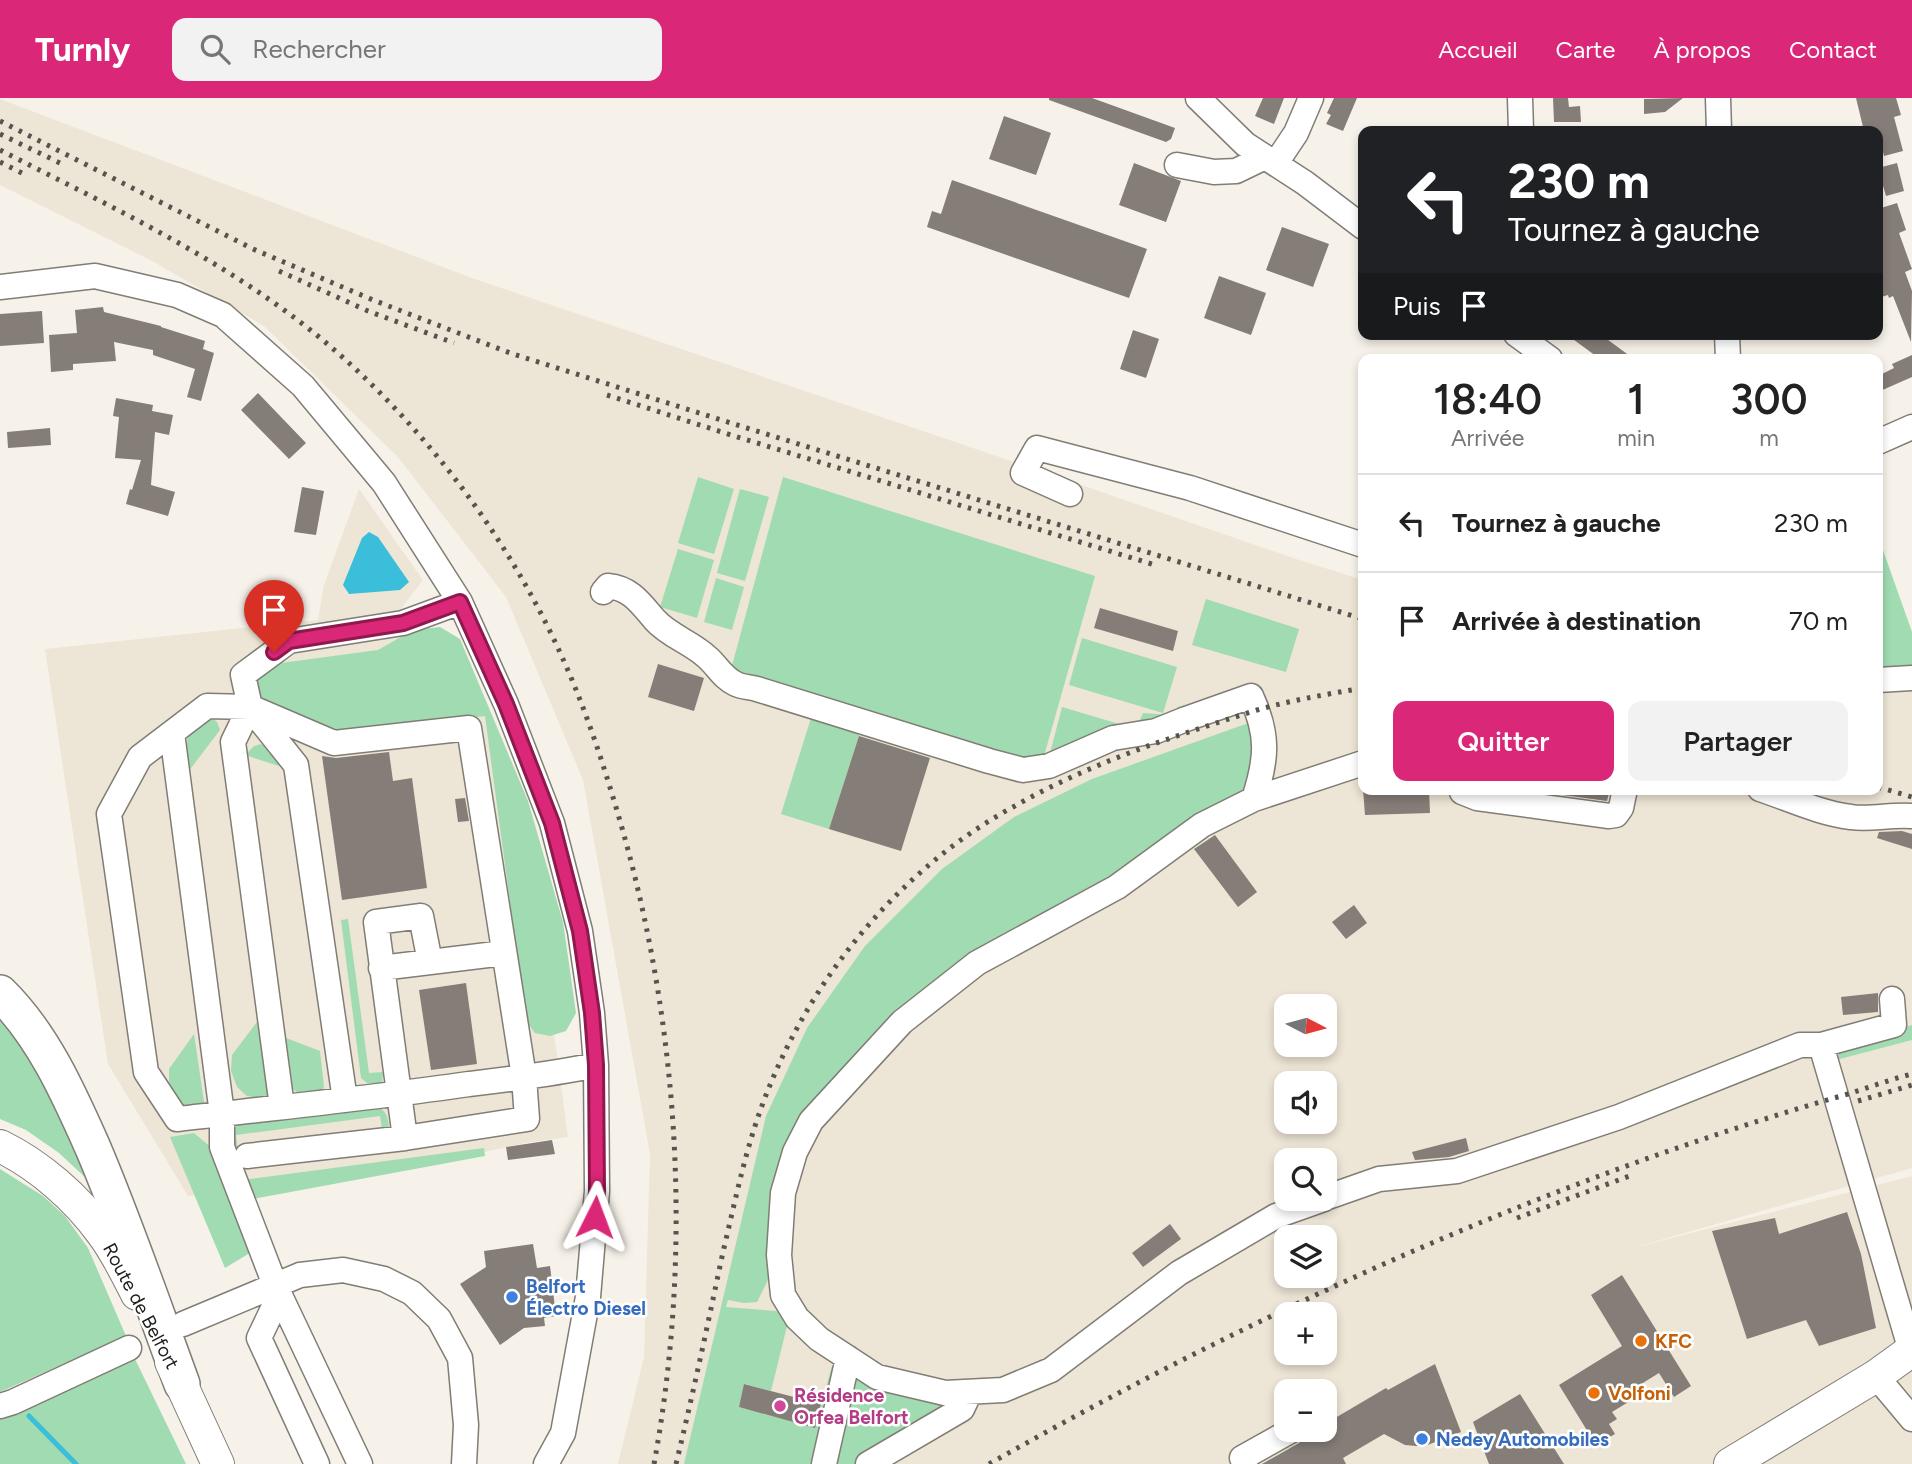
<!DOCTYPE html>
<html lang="fr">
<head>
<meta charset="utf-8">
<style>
	:root { --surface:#fff; --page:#f2f2f2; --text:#222; --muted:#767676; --line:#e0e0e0; --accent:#db2777 }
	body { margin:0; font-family:Figtree,sans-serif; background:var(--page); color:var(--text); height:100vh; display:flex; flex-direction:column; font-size:26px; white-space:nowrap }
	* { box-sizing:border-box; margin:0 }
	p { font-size:23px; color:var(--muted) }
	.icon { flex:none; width:38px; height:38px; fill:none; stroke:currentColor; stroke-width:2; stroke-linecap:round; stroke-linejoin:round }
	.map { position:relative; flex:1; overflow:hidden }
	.sheet { position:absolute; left:1358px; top:256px; width:525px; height:441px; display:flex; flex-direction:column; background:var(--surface); border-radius:14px; box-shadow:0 4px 10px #0003 }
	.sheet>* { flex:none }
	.hud { position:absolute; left:1358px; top:28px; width:525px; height:214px; border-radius:14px; box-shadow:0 4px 10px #0003; background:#202124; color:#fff; overflow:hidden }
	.needle { width:46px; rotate:96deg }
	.fabs { position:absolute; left:1274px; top:896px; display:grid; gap:14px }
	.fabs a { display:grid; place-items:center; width:63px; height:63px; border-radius:14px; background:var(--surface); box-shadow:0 4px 10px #0003; font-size:35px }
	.pin { position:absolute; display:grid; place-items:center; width:60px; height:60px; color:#fff; margin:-72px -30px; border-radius:50% 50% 50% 0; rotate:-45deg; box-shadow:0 0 7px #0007 }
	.pin .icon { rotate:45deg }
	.me { position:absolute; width:77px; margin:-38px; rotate:3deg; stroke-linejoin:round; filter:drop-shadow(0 0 5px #0008) }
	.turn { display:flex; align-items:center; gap:24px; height:147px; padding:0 35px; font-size:32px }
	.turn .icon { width:91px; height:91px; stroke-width:2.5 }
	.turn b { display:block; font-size:49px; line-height:60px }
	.then { display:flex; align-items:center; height:66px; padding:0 35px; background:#0003; gap:14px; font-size:26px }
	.eta { display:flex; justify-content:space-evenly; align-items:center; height:119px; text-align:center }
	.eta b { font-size:42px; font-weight:600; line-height:49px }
	.primary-button { display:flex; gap:14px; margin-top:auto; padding:14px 35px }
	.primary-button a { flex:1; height:80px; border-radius:14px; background:var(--accent); color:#fff; font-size:28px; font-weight:600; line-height:80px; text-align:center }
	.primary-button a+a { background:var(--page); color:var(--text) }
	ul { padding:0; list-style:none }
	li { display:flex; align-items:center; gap:21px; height:98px; padding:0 35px; border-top:2px solid var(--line) }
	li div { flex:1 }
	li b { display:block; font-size:26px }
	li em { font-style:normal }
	header { display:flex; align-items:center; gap:42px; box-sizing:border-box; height:98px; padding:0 35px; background:var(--accent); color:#fff }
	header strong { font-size:33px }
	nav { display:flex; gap:38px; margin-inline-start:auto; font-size:24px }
	.search { width:490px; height:63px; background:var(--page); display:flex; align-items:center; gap:18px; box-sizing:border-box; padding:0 24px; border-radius:14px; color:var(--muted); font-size:26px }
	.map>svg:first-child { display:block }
	.built { fill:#ede5d5; fill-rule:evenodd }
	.green { fill:#a0dbb1 }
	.water { fill:#3abed9 }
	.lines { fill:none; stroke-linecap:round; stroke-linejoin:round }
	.stream { stroke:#3abed9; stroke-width:5 }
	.building { fill:#857d77 }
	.minor-casing { stroke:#817d75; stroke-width:27 }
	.major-casing { stroke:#817d75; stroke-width:34 }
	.highway-casing { stroke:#817d75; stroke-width:38 }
	.minor { stroke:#fff; stroke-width:24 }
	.major { stroke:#fff; stroke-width:32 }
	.highway { stroke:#fff; stroke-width:35 }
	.rail { stroke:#57544f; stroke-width:5; stroke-dasharray:3.5 7; stroke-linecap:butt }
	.route-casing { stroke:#8e194d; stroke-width:18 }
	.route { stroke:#db2777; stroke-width:12 }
	.shop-dot { fill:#3f7fe0; stroke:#fff; stroke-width:2.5 }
	.food-dot { fill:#e8710a; stroke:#fff; stroke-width:2.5 }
	.hotel-dot { fill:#d1479c; stroke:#fff; stroke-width:2.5 }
	.labels { text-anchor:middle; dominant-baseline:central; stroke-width:5; stroke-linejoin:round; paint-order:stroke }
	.shop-label { font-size:19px; font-weight:bold; fill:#366cbe; stroke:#fff; text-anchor:start }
	.street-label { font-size:19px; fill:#22201d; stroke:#fff }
	.food-label { font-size:19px; font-weight:bold; fill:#c56008; stroke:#fff; text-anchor:start }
	.hotel-label { font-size:19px; font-weight:bold; fill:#b23c85; stroke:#fff; text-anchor:start }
</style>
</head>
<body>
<header>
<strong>Turnly</strong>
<div class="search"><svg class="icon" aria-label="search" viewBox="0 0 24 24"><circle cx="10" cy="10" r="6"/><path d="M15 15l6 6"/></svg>Rechercher</div>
<nav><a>Accueil</a><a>Carte</a><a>À propos</a><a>Contact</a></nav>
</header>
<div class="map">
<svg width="1912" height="1366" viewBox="0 0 1912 1366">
	<rect width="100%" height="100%" fill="#f7f2e9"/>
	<path class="built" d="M0,1L472,180L1032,370L1290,459L1363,482V691H1878V587L1912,586V1070L1629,1151L1912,1078V1366H618L644,1259L650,1056L583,682L506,499L398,359L264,228L154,164L0,87ZM1286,908H1325V947H1286ZM1286,985H1325V1024H1286ZM1286,1062H1325V1101H1286ZM1286,1139H1325V1178H1286ZM1286,1216H1325V1255H1286ZM1286,1293H1325V1332H1286Z
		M359,391L423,482L401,511L406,543L459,547L526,726L568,1039L525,1045L449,1062L188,1098L108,966L45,551L318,522L324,487Z"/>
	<path class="green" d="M698,379L734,391L714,456L678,445Z
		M783,379L1095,478L1042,665L730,575Z
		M740,391L769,399L745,483L717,475Z
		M1878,438L1912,534V569L1878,570Z
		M678,451L714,462L697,520L660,509Z
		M716,480L744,489L732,532L704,524Z
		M1206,501L1299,531L1286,574L1192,547Z
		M440,529L460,541L528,703L563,824L576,915L566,933L550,938L535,935L526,923L485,618L337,635L255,599L250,586L266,567L378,552L413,532Z
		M1082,540L1177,569L1163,615L1069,587Z
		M1226,598L1227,601L1135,633L1108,634L1083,639L1048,663L1062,609L1136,631L1143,615L1170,617L1178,614L1177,609Z
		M211,619L217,624L220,632L188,674L186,653L188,635Z
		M811,620L860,635L829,731L781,716Z
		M1254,623L1259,646L1244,697L1126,777L986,851L799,1032L773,1172L757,1204L744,1205L728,1202L726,1209L776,1213L784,1215L789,1220L771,1293L745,1286L739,1309L815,1329L832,1268L839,1271L815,1366H684L766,1018L807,930L865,848L942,771L1014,719L1092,681Z
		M261,646C271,650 276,658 279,668L245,657L254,648Z
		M348,821L369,975L383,974L382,986L367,985L361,980L341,822Z
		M0,908L42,963L88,1082L59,1055L26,1032L0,1021Z
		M257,924L270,1002L247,998L237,989L231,973L232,957Z
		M1912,927V942L1832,963L1831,957L1887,934Z
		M194,936L204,1004L200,1011L184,1009L175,1001L169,987V971Z
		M286,940L320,953L324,989L320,995L302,998L293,991Z
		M377,1008C387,1013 388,1020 389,1030H382L380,1018L236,1037L242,1082L484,1050L485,1058L247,1102L230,1035L238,1026Z
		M194,1035L213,1051L253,1153L225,1170L170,1039Z
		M0,1071L43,1098L65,1118L88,1150L126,1238L0,1294Z
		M134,1259L186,1366H0V1319L23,1313Z
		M850,1278L959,1301L861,1366H829Z"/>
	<path class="water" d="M369,434L378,439L409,484L400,492L349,496L343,487L362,440Z"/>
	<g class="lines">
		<path class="stream" d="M29,1318L76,1366"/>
	</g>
	<path class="building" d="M1049,0H1092L1175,30L1171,41L1166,44L1049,2Z
		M1263,0H1284L1274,26L1255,18Z
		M1334,0H1357L1343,33L1326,26L1331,17L1327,15Z
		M1553,0H1568L1569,9L1580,8L1581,24H1554Z
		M1683,0L1665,14L1644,16V1Z
		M1856,0H1896L1901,17L1894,19L1903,53L1884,58L1878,33H1864Z
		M1004,18L1051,35L1036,77L989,61Z
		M1134,65L1181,83L1166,124L1119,107Z
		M1897,65L1904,93L1886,98L1878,70Z
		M952,82L1147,151L1129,200L927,129L932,113L941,116Z
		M1897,105L1906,132L1899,135L1912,171L1905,174L1912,193L1911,244L1893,198L1889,200L1888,197L1878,200V111Z
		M1282,129L1329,146L1313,189L1266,172Z
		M1219,178L1266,195L1251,237L1204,220Z
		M103,209L104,214L161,228V229L205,243L203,251L214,255L201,303L187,299L195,271L153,257V252L114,244L116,263L73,266V272L51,274L49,237L77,235L75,212Z
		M42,213L44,245L0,248V216Z
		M1133,232L1159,241L1146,280L1120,271Z
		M1566,236H1600L1634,261H1600Z
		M1912,257V279L1878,294V278L1894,270L1892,266Z
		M258,295L306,345L289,361L241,312Z
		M116,300L153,307L152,313L173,317L169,337L155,334L151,387L175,394L168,418L126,406L130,391L132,392L141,362L115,360L119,319L113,318Z
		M50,330L51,347L8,350L7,334Z
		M302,389L324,393L316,437L294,434Z
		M1100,510L1178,533L1173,553L1094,530Z
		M658,566L704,580L694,613L648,599Z
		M859,638L930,660L901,753L829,731Z
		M389,654L393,683L412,680L427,790L342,802L322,658L336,660Z
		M1363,691H1429L1430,715L1365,717Z
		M1563,691H1610L1607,703L1563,697Z
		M465,700L469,723L458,724L455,701Z
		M1902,733L1912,736V751L1877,740L1879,734Z
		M1215,737L1257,794L1238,809L1194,751Z
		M1354,807L1367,825L1346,841L1332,824Z
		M466,885L477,966L431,972L419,892Z
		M1878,895V914L1843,917L1841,899Z
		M1466,1040L1469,1053L1449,1059L1415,1062L1412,1054Z
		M552,1042L555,1056L508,1062L506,1049Z
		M1847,1114L1861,1156L1876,1230L1819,1248L1806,1222L1747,1241L1712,1133L1775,1120L1779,1136Z
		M1170,1126L1181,1141L1143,1169L1132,1155Z
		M533,1146L537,1170L550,1168L556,1218L544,1220L545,1228L524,1230L500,1247L460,1186L486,1169L484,1153Z
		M1622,1177L1691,1288L1674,1299L1659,1275L1625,1296L1630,1303L1612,1314L1617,1321L1609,1326L1615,1336L1596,1347L1559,1287L1622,1248L1591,1197Z
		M1435,1266L1461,1334L1425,1348H1416L1405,1347L1384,1336L1343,1360L1346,1366H1262L1299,1345L1306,1337L1314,1332H1325V1326L1386,1290L1388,1292Z
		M744,1286L821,1306L815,1330L739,1309Z
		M1520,1296L1564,1366H1489L1473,1324Z"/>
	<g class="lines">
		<g class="minor-casing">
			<path id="minor" d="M1198,0L1245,46L1305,85L1363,129
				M1520,0L1521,33
				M1718,0L1719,33
				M1276,65L1296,35L1311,0
				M1177,67L1214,74L1236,73L1265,59
				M0,189L95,178L177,197L223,217L303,288L384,385L460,504L506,606L552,725L580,833L592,915L596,967L597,1093L588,1199L563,1335L546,1366
				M1516,236L1550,261
				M1727,236L1728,261
				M1878,344L1912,329
				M1070,396L1023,375L1037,350L1190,390L1363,447
				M603,494L608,488C631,490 641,506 655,522C669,538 693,545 708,560C718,569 723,580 736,586C742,589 750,589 757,591L989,663L1023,672L1049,668L1113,640L1156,633L1186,621L1251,598C1269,637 1267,661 1254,701
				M1878,582L1912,580
				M252,612L296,667L345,1002
				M172,635L222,1016V1049L275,1187L360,1366
				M1461,691L1462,694L1477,700L1609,718L1616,717L1621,710L1625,691
				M1760,691C1790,701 1819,715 1851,719C1871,722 1892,716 1912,718
				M381,870L504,855
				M1821,947L1894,927L1892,901
				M282,1009L233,644L250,609L243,577L289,543L403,525L460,504
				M405,1040L376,824L421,818L430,864
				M247,1058L405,1040L527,1021L524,979L469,630L334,645L250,609L207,608L140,659L109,716L146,974L177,1021C274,1010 372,1000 469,986C511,981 554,976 596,967
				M1325,1100L1379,1081L1457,1073L1619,1019L1800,947H1821L1911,1253
				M1324,1101L1276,1118L1179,1175L1051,1272L1003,1292L945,1295L877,1279L819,1241L797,1220L783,1197L779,1157L783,1095L795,1054L811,1023L902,924L977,865L1117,789L1202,727L1254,701L1363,665
				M280,1196L259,1240L317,1366
				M183,1226L300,1177L343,1172L384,1181L412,1195L439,1221L460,1260L466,1327L464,1366
				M1876,1278L1912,1321
				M0,1308L13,1304L129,1250
				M824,1366L848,1260
				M868,1366L962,1311L970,1294
				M1245,1366L1242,1360L1292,1332"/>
		</g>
		<g class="major-casing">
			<path id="major" d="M0,1048C39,1067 77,1100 102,1135C116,1153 126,1175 137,1196
				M171,1264L218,1366
				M1730,1366L1876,1278L1912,1252"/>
		</g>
		<g class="highway-casing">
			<path id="highway" d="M0,895C43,937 69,996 93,1050C126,1128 153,1207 182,1286"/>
		</g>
		<use href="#minor" class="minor"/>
		<use href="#major" class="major"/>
		<use href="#highway" class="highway"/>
		<path class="rail" d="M0,23L253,151L373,202L510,255L734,326L1363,521
			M0,36L60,65
			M0,52C121,114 248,172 349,265C435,344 507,441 557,548C581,599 599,652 615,706C679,918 694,1148 654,1366
			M0,64L28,78
			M279,173L368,213L454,245
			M607,297L731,337L1155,467
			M1878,689L1912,699
			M1858,1003L1912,987
			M1517,1120L1632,1077
			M676,1366C693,1296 708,1225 723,1154C735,1104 745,1053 763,1005C808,883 898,772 1013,709C1069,677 1130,653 1192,633C1213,626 1235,619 1257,612C1292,602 1328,596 1363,590
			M989,1366C1259,1213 1543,1084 1841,998C1865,991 1888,982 1912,976"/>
	</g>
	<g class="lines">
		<g class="route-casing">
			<path id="route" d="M274,554L289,543L403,525L460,504L506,606L552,725L580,833L592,915L596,967L597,1093L595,1119"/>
		</g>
		<use href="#route" class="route"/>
	</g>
	<g class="shop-dot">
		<circle cx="512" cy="1199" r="7"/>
		<circle cx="1422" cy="1341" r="7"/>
	</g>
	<g class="food-dot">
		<circle cx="1641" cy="1243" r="7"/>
		<circle cx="1594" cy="1295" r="7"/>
	</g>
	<circle class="hotel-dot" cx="780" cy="1308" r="7"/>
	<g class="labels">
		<g class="shop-label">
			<text x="526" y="1188">Belfort<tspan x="526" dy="22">Électro Diesel</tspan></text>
			<text x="1436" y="1341">Nedey Automobiles</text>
		</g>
		<g class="street-label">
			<text transform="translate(141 1208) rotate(62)">Route de Belfort</text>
		</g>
		<g class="food-label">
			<text x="1655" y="1243">KFC</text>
			<text x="1608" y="1295">Volfoni</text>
		</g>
		<g class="hotel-label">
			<text x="794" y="1297">Résidence<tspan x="794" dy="22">Orfea Belfort</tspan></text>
		</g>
	</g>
</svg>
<div class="fabs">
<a><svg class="needle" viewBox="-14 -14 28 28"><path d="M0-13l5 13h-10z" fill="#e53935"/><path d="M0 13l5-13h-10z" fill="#767676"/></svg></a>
<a><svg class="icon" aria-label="sound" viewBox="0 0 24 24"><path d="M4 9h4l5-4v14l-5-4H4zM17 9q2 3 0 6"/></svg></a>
<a><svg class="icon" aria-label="search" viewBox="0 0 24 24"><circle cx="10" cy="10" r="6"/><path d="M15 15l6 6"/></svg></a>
<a><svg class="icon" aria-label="layers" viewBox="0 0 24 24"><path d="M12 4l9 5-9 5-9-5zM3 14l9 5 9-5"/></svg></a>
<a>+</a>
<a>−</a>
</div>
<div class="pin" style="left:274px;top:554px;background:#d93025"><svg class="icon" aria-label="arrive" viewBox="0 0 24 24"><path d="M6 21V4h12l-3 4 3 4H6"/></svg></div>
<svg class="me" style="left:595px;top:1119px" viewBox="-20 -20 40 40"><path d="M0-17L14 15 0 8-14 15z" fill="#db2777" stroke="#fff" stroke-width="4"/></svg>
<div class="hud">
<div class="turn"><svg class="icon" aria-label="left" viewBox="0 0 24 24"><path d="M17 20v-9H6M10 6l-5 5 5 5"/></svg><div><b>230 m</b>Tournez à gauche</div></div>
<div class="then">Puis<svg class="icon" aria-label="arrive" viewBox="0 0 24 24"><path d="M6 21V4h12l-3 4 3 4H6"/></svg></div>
</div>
<section class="sheet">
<div class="eta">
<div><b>18:40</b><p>Arrivée</p></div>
<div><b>1</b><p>min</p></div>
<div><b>300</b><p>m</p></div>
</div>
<ul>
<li><svg class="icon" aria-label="left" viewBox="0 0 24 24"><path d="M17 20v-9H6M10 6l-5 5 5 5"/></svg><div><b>Tournez à gauche</b></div><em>230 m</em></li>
<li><svg class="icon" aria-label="arrive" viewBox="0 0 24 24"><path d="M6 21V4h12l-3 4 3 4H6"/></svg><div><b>Arrivée à destination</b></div><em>70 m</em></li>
</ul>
<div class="primary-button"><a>Quitter</a><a>Partager</a></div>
</section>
</div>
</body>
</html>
